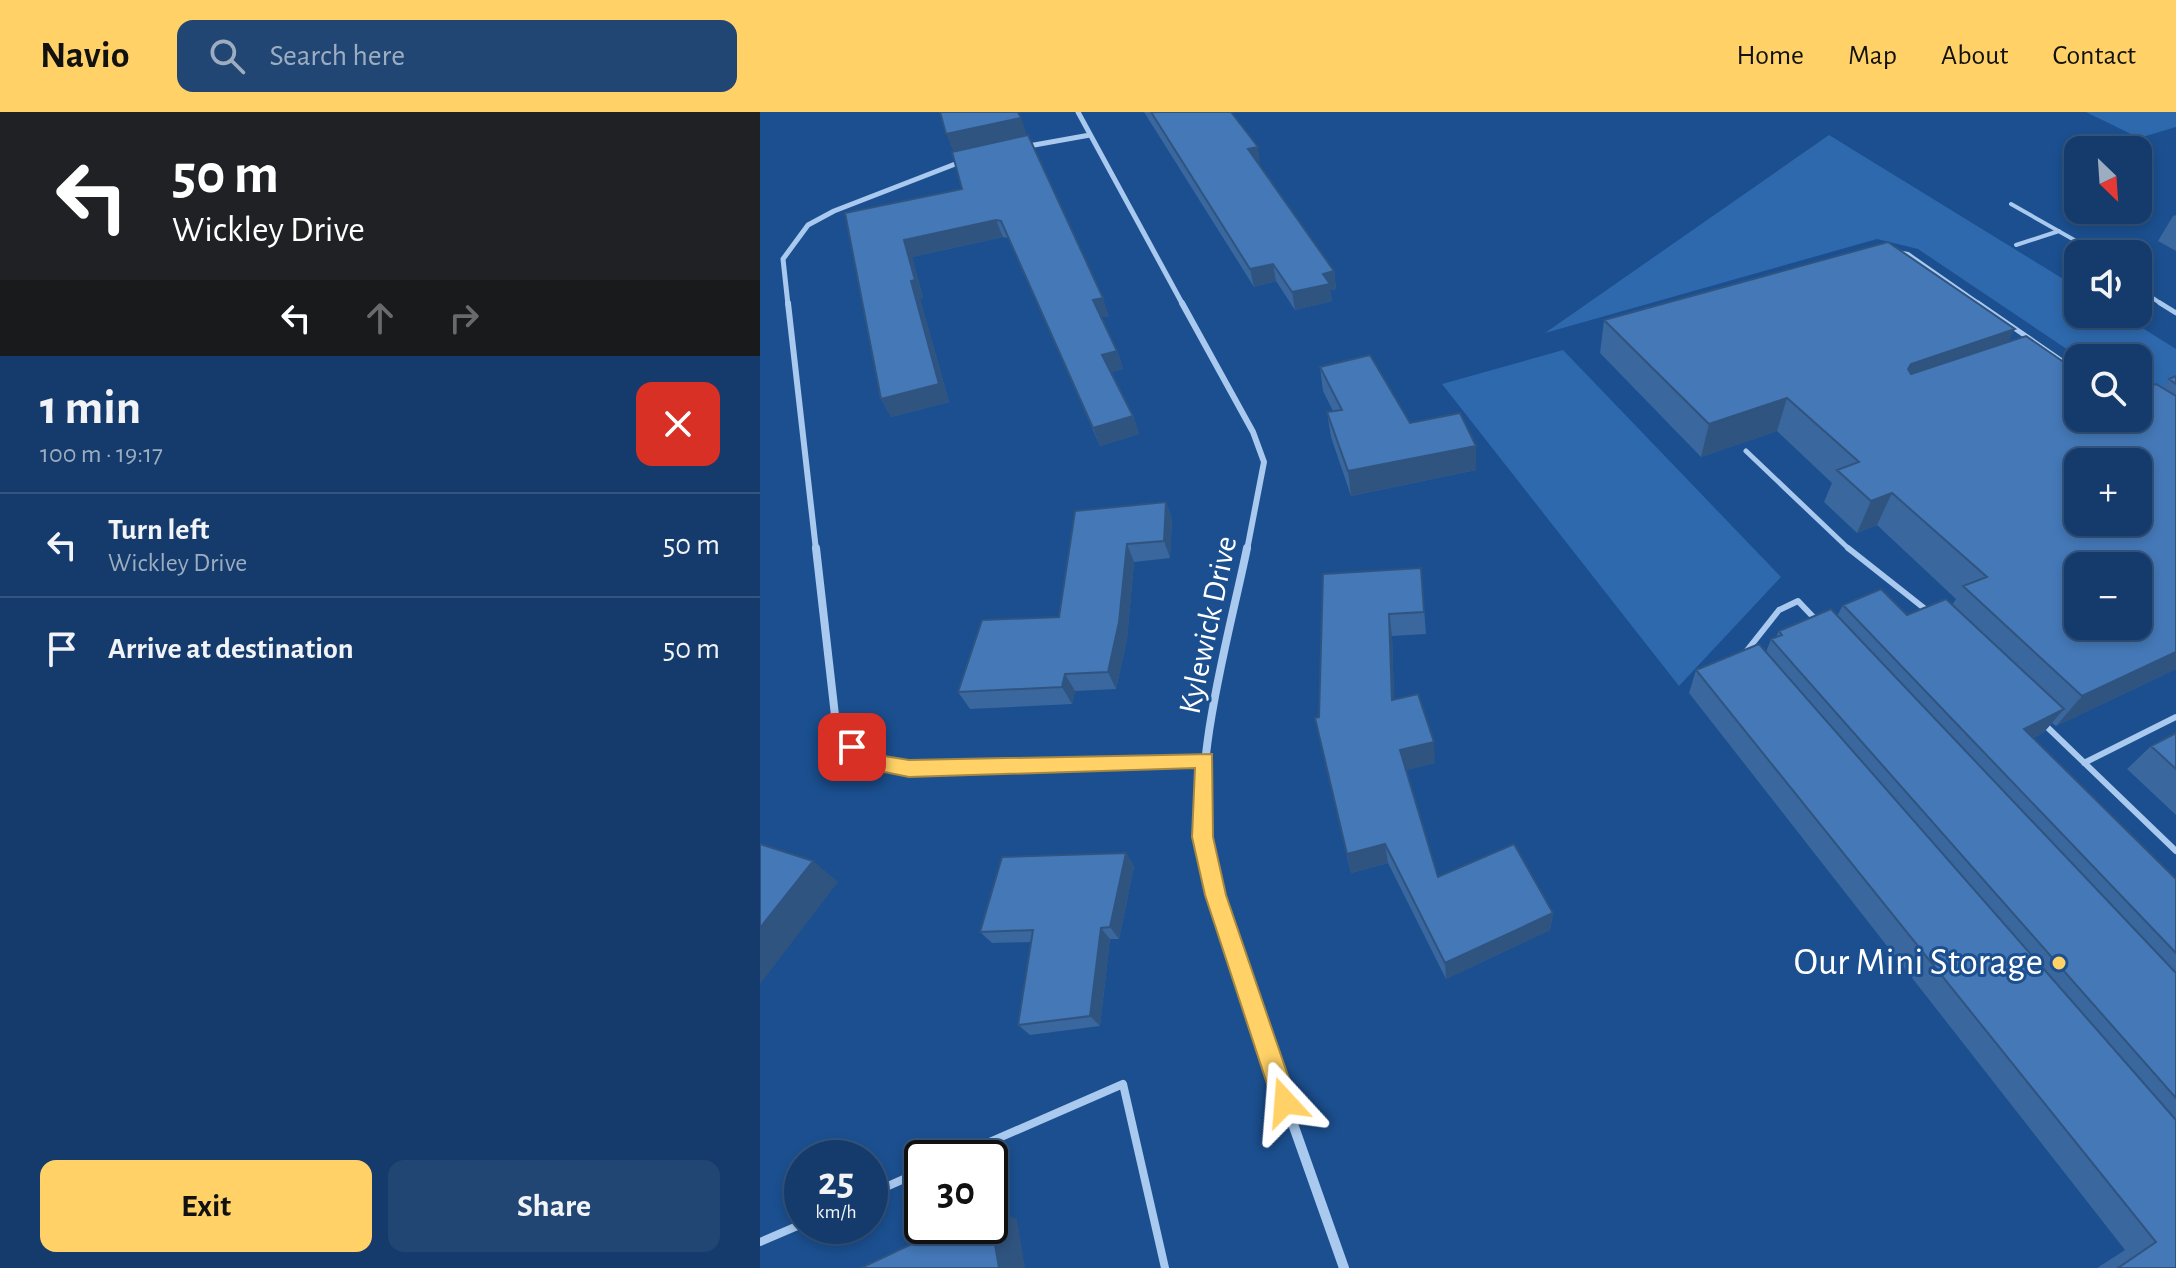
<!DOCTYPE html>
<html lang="en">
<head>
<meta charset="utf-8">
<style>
	:root { --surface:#143b6b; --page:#214673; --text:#f1f3f6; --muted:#9dadc1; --line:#33557e; --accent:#ffd166 }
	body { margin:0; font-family:"Alegreya Sans",sans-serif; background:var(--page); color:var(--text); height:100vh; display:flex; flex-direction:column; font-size:30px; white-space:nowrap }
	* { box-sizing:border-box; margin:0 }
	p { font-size:26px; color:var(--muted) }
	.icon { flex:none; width:44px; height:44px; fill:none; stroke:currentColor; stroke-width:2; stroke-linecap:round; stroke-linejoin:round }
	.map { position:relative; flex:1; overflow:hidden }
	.side { display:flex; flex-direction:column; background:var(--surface); width:760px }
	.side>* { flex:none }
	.guide { background:#202124; color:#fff; overflow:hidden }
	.needle { width:52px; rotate:155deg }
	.controls { position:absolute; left:1304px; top:24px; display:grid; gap:16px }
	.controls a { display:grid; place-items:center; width:88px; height:88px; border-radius:16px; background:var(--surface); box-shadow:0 4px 12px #0003,0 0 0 2px var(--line); font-size:40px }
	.speed { position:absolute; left:24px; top:1028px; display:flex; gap:16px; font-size:40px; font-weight:700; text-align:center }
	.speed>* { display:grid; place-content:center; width:104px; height:104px; border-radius:50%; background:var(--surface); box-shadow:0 4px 12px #0003,0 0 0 2px var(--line); line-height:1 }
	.speed small { font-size:20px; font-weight:400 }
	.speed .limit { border:4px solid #111; border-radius:12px; background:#fff; color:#111 }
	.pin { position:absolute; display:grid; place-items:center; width:68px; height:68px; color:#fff; margin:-34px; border-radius:16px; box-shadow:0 4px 12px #0006 }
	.me { position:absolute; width:88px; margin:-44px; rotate:341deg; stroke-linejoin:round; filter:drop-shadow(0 0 6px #0008) }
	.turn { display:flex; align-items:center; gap:28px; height:168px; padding:0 40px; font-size:36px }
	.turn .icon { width:104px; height:104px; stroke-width:2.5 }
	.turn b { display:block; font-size:56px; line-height:68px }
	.lanes { display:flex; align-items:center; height:76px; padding:0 40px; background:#0003; justify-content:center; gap:40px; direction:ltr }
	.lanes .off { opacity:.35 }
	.round { display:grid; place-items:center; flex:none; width:84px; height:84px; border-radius:16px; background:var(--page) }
	.headline { display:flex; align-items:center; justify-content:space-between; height:136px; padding:0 40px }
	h1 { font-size:48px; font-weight:700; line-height:60px }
	.action { display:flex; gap:16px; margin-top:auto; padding:16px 40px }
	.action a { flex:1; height:92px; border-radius:16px; background:var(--accent); color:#111; font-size:32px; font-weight:700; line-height:92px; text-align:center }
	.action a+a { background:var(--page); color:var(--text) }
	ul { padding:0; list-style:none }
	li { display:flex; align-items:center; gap:24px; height:104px; padding:0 40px; border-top:2px solid var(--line) }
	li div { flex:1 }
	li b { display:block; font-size:30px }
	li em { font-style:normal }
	header { display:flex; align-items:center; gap:48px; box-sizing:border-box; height:112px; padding:0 40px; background:var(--accent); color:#111 }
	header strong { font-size:38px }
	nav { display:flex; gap:44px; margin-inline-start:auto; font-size:28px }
	.search { width:560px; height:72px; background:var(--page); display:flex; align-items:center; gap:20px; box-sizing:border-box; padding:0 28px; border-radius:16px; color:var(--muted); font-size:30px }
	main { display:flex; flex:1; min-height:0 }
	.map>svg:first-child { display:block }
	.green { fill:#2e69ad }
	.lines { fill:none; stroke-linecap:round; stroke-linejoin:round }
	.service-far3 { stroke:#a9c9ee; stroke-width:4 }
	.service-far2 { stroke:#a9c9ee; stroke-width:5 }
	.service-far1 { stroke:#a9c9ee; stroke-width:6 }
	.service { stroke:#a9c9ee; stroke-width:8 }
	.minor-far3 { stroke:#a9c9ee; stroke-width:5 }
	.minor-far2 { stroke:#a9c9ee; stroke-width:6 }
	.minor-far1 { stroke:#a9c9ee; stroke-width:8 }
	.minor { stroke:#a9c9ee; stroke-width:10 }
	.wall { fill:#3a679d }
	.shaded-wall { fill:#305480 }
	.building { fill:#4478b7; stroke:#305480; stroke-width:2; fill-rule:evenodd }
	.route { fill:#ffd166; stroke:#a68842; stroke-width:2 }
	.poi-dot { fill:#ffd166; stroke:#1b4f8f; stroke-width:3 }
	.labels { text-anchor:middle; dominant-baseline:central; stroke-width:6; stroke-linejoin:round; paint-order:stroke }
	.street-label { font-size:32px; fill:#fff; stroke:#1b4f8f }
	.near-poi-label { font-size:38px; fill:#fff; stroke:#1b4f8f; text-anchor:end }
</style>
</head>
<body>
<header>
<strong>Navio</strong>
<div class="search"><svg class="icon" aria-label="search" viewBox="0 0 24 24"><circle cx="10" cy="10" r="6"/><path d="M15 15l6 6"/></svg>Search here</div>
<nav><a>Home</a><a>Map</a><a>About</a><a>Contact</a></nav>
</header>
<main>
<section class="side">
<div class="guide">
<div class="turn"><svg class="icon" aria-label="left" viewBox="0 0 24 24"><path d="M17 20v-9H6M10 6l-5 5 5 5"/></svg><div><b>50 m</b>Wickley Drive</div></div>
<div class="lanes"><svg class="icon" aria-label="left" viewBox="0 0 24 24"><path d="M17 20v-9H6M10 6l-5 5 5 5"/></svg><svg class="icon off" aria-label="ahead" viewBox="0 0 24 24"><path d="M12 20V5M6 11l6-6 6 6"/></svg><svg class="icon off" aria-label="right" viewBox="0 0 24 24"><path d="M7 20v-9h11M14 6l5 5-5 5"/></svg></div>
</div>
<div class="headline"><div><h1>1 min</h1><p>100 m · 19:17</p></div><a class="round" style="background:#d93025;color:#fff"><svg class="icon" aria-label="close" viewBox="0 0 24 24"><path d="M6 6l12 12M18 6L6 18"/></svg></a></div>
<ul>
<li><svg class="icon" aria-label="left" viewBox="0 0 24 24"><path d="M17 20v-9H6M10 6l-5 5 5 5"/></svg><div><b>Turn left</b><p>Wickley Drive</p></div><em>50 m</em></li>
<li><svg class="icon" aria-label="arrive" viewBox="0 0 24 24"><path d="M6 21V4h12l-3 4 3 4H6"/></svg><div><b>Arrive at destination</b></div><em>50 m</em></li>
</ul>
<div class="action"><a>Exit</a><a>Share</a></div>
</section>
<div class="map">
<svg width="1416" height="1156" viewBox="0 0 1416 1156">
	<rect width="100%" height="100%" fill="#1b4f8f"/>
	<path class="green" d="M1326,0H1416V15L1379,26Z
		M1069,23L1318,176V202H1360L1416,237V278L1378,285V246H1320L1158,137L1117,127L785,221Z
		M803,238L1021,465L919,574L682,272Z"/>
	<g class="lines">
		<path class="service-far3" d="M1251,92L1339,142
			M1256,133L1299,119
			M1138,140L1148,142L1221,193
			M1378,176L1403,193"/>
		<path class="service-far2" d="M1218,191L1318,260
			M1400,191L1416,201
			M986,339L1090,438"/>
		<path class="service-far1" d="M1088,436L1169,500
			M985,541L1019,498L1038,489L1058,510
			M1283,611L1416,739
			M1324,651L1416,605"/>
		<path class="service" d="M193,1046L363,972L405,1156
			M110,1082L162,1059
			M0,1130L42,1112"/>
		<path class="minor-far3" d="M318,0L423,193
			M263,35L330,23
			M28,193L23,147L48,113L74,99L203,49"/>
		<path class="minor-far2" d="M28,191L56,438
			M422,191L493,320L504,350L487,438"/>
		<path class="minor-far1" d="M56,436L77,621L107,649L149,657L445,648
			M450,753C426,668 469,525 487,436"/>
		<path class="minor" d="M449,751L476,851L584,1156"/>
	</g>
	<path class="wall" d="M384,0H471L500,52H498L574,159L576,177L570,178L572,189L535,198L516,169L494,175Z
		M267,24L349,204L341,205L357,239L363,257L351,260L373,304L379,322L340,334L248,126L243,125L152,145L163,186L160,187L189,290L131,305L121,287L85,101L202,77Z
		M1416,103V139L1398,129L1413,104Z
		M844,208L1248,230L1318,306L1403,276L1409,267L1416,264V557L1296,614L1292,611L1284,620L1273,626L1416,767V1156H1337L1365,1138L929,581L936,558L1006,540L1011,527L1016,525L1019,519L1077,504L1083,493L1147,503L1192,493L1196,487L1117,413L1097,421L1064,390L1072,371L1017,319L941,345L840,241Z
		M560,255L650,311L716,358L591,384L571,325L567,300L573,299L563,279Z
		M406,390L412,407L410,446L374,450L367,527L356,577L315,579L312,592L210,597L198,580L299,505Z
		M661,456L666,522L632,524L634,588L675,651L646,658L678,765L793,801L790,818L686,867L628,751L591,761L555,606L559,605Z
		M1416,621V703L1367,657L1391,634Z
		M366,741L374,754L359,827H350L340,914L270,923L258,913L271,830L232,831L220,820Z"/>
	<path class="shaded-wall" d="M261,6L269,29L196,46L186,22Z
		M498,35L500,52L491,54L488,37Z
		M236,108L243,125L152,145L163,186L160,187L189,290L131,305L121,287L151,169L144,128Z
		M513,152L516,169L494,175L490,157Z
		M574,159L576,177L570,178L572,189L535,198L532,180L563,162Z
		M343,186L349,204L339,206L333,188Z
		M1255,217L1238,249L1137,285L1148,257L1151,252Z
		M357,239L363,257L348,261L342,243Z
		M1027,286L1017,319L941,345L949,312Z
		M373,304L379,322L340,334L333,316Z
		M716,334V358L591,384L588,359Z
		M1132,381L1117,413L1097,421L1111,389Z
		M406,390L412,407L410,446L404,429Z
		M367,432L374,450L367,527L356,577L348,560Z
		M629,502L632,524L635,610L632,588Z
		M1416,540V557L1296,614L1322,584Z
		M305,562L315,579L312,592L302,575Z
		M1304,597L1284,620L1245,640L1264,617Z
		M674,630L675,651L642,659L640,638Z
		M625,732L628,751L591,761L587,742Z
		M366,741L374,754L359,827L350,815Z
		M53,749L78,770L0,872V816Z
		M793,801L790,818L686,867L685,851Z
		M341,816L350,827L340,914L330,904Z
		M230,1096L257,1107L265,1156H239Z"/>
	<path class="building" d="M180,0H258L261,6L186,22Z
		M391,0H471L498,35L488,37L574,159L563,162L570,172L532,180L513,152L490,157Z
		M268,23L343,186L333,188L357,239L342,243L373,304L333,316L241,109L236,108L144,128L155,168L151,169L179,272L121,287L85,101L202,77L192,40Z
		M1128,130L1255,217L1151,252L1148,257L1151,262L1266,224L1318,260V306H1378V279L1396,272L1416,284V540L1322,584L1203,474L1227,465L1132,381L1111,389L1077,358L1099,350L1027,286L949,312L844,208ZM1318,350H1378V410H1318ZM1318,454H1378V514H1318Z
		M610,243L650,311L700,301L716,334L588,359L567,300L582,298L560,255Z
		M1416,264V272L1409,267Z
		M406,390L404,429L367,432L359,510L348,560L305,562L302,575L198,580L222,508L299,505L315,399Z
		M661,456L664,500L629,502L632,588L658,582L674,630L640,638L678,765L754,732L793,801L685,851L625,732L587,742L555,606L559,605L563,462Z
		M1121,477L1147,503L1186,487L1304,597L1264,617L1416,767V841L1083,493Z
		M1071,497L1416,861V986L1011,527L1022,523L1019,519Z
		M999,532L1416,1008V1156H1358L1396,1130L936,558Z
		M1416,621V657L1391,634Z
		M0,732L53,749L0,816Z
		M366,741L350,815L341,816L330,904L258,913L273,818L220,820L242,745Z
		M230,1103L239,1156H101L190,1114H230Z"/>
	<path class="route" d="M92,627L112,642L149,648L452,642L453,725L466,783L537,990L534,998L525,1002L516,998L513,990L445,783L432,725L435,656L149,665L100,655L82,635Z"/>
	<circle class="poi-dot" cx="1299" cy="851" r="8"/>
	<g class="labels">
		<g class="street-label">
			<text transform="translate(448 513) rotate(-78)">Kylewick Drive</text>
		</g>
		<g class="near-poi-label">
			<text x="1283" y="851">Our Mini Storage</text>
		</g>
	</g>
</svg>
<div class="controls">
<a><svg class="needle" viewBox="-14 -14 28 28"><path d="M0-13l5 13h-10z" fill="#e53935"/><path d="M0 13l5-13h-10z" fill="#9dadc1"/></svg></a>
<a><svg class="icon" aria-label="sound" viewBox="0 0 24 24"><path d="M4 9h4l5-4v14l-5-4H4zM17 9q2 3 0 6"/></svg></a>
<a><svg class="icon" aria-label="search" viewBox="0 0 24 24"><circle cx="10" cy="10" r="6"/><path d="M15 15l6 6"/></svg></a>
<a>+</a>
<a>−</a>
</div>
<div class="speed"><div>25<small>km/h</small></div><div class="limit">30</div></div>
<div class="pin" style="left:92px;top:635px;background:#d93025"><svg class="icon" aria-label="arrive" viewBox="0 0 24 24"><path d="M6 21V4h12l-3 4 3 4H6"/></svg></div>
<svg class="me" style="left:525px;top:990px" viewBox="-20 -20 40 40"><path d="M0-17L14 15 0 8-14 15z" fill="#ffd166" stroke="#fff" stroke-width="4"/></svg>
</div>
</main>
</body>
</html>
